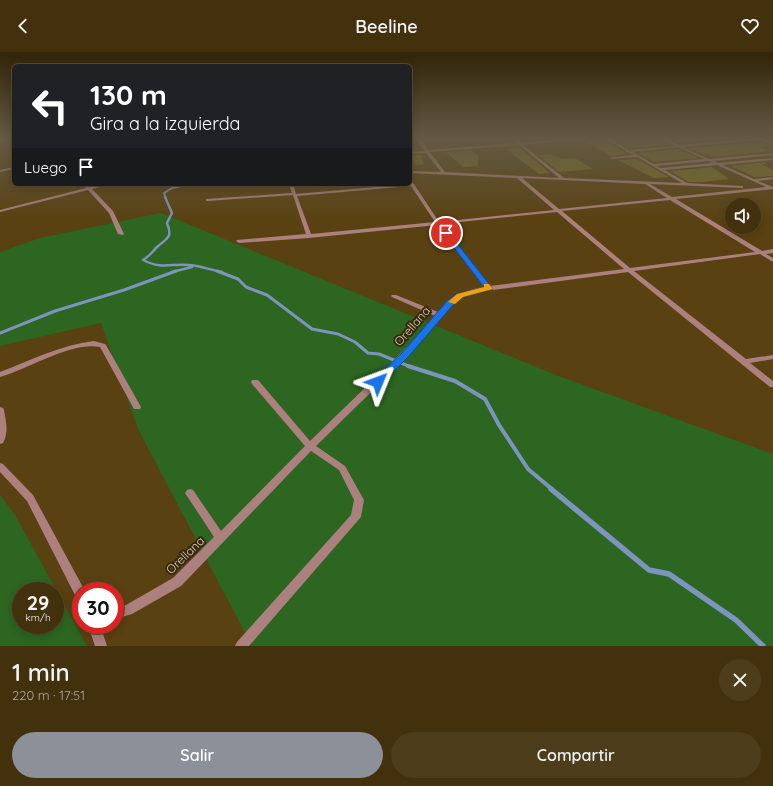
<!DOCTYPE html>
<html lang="es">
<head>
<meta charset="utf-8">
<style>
	:root { --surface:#43310d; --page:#4d3d1b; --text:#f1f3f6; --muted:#afa99d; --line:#5b4c2e; --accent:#8c9099 }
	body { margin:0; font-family:Quicksand,sans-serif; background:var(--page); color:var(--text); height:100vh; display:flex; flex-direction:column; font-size:15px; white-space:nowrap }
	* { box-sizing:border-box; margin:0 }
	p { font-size:13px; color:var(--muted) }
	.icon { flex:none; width:22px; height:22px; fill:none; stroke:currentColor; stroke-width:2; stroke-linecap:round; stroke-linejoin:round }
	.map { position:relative; height:594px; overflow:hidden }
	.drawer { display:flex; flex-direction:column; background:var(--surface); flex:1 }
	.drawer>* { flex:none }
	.banner { position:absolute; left:12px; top:12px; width:400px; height:122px; border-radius:6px; box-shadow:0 2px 10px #0003,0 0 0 1px var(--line); background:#202124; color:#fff; overflow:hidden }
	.fabs { position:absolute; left:725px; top:146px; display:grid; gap:8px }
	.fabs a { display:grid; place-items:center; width:36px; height:36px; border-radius:50%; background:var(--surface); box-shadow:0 2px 10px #0003,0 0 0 1px var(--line); font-size:20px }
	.speed { position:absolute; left:12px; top:530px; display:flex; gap:8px; font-size:20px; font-weight:700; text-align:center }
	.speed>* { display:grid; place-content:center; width:52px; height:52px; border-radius:50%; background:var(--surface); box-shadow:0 2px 10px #0003,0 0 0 1px var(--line); line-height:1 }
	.speed small { font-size:10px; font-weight:400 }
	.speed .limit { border:6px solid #d22; background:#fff; color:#111 }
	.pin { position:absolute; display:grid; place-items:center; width:34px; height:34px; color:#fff; margin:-17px; border:2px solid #fff; border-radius:50%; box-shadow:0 1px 4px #0007 }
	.me { position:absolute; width:44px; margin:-22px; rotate:46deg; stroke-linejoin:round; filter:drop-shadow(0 0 3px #0008) }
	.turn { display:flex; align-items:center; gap:14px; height:84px; padding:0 12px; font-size:18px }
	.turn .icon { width:52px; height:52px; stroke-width:2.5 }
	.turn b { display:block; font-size:28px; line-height:34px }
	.then { display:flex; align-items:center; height:38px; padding:0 12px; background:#0003; gap:8px; font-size:15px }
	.round { display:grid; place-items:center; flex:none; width:42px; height:42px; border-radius:21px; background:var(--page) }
	.head { display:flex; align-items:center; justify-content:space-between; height:68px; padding:0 12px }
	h1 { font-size:24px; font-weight:600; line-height:30px }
	.primary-button { display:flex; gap:8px; margin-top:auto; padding:8px 12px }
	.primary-button a { flex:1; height:46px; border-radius:24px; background:var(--accent); color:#fff; font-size:16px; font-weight:600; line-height:46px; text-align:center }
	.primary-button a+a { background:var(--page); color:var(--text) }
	header { display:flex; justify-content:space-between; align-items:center; height:52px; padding:0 12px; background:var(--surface); font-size:18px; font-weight:600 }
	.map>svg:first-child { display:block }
	.green { fill:#2c6621; fill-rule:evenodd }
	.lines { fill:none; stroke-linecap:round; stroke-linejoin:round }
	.stream-far4 { stroke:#7c94be; stroke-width:2 }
	.stream-far3 { stroke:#7c94be; stroke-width:2.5 }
	.stream-far2 { stroke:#7c94be; stroke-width:3 }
	.stream-far1 { stroke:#7c94be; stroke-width:4 }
	.stream { stroke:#7c94be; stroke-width:5.5 }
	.building { fill:#796e21 }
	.minor { fill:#ac807f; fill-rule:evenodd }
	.route { fill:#1a73e8; stroke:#114b97 }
	.slow { fill:#f59e0b }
	.labels { text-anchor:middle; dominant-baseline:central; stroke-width:4; stroke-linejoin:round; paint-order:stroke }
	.street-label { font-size:12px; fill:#e2d0b2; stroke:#372910 }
</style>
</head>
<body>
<header><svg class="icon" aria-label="back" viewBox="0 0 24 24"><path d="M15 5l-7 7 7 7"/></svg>Beeline<svg class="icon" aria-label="heart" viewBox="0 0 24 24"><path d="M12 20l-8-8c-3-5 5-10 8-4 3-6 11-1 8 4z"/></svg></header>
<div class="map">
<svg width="773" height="594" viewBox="0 0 773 594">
	<rect width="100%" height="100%" fill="#594111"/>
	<path class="green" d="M161,161L556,323L773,402V594H252L138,377L101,271L0,294V200L40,186Z
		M0,443L15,463L87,594H0ZM21,539H55V573H21Z"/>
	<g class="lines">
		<path class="stream-far4" d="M166,146L164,141L172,136L191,132"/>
		<path class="stream-far3" d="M165,145L172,161L167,171C173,186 167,186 157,195C152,200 150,204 143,208C163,218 171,211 190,213C201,214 211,218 222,220
			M172,220L192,215"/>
		<path class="stream-far2" d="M217,219L238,227L246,235L267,243L312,277L338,282L355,290L368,301L379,302L411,315
			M0,281L55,259L124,238L176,219"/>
		<path class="stream-far1" d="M408,314L455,329L485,347L499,373L528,417L553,438"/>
		<path class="stream" d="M551,437L649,518L669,522L736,568L763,594"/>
	</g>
	<path class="building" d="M615,87H660L670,93L629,96Z
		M671,87H724L679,91Z
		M605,88L624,100L627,102L610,104L587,90Z
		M759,90L769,93L759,95L770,99L714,105L706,101L705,103L689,96Z
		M520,96L550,121L539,122L506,97Z
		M678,97L698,106L654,110L638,101Z
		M471,98L478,104V114L463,115L446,100Z
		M551,102L562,107L575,106L593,117L559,120L538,103Z
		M410,103H421L424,112L416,113L410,107Z
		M637,107L669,125L654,126L618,108Z
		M764,110L767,112H761L773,118V124L754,125L731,114Z
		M712,115L729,127L702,130H689L670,119Z"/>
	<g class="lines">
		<path class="minor" d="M0,87H6L0,89Z
			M416,87H420L428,98L517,91L512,87H517L521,91L566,87H585L523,93L564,126L682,131L637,105L611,107L610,106L612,105L634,103L626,100V99L606,87H611L629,98L675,94L661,87H667L679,93L743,87H764L773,91V93L759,88L683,95L709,107L773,101V103L714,109L718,111L773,106V108L723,113L754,127L773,125V127L758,129L773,135V137L676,147L762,199L773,197V201L766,202L773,206V210L760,202L634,219L746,307L773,303V307L750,311L773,329V335H770L628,220L477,240L462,245L452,252L408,304L316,394L345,414L364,448L361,465L249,594H235L237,590L351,463L354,448L339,418L311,399L181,534L132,562L115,567V555L126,553L173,526L214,485L187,444L185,441L187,438L190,437L193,438L221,479L305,394L252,332L251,330L252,328H258L310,389L402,300L435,264L392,245L391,244L392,243H396L438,260C452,245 464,238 484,235L437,173L309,186L239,191L236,189L237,188L306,182L293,143L208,149H206V147L292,141L289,132H293L296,142L410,132V128L414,132L439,170L554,158L517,126L410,121V119L441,120L426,101L410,102V100L425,99ZM519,93L559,126L445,120L430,100ZM678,95L704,107L654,112L633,100ZM708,109L713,111L661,116L657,114ZM717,113L766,135L672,145L650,132L743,136V134H741L687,131L665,118ZM522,126L645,132L667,146L559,157ZM411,134L435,170L311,182L297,144ZM670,148L755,200L630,216L562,159ZM557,160L624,217L490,234L441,172Z
			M14,115V117L0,120V118Z
			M82,132H86L90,135L103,132H110L92,137L113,159L124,182L123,183L118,182L109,161L88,138L0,160V158L86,136Z
			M94,289L105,292L106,293L141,355L140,357H134L100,295C72,289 28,317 0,325V320C31,308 61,293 94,289Z
			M0,355L3,356L4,358C6,370 9,380 3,391L0,392Z
			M0,411L3,412L33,443L85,539H81V548L77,547L27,449L0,420Z
			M88,573H100L107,594H95Z"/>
	</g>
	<linearGradient id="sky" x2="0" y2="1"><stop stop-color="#312409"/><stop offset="0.51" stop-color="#645a43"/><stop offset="1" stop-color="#645a43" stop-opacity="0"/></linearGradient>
	<rect width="773" height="170" fill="url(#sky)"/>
	<path class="route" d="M446,179L448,180L493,237L463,245L453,253L409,304L381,332H374L373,330L374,327L402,301L447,249L457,242L484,235L443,181Z"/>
	<path class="slow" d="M484,232H489L493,237L463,245L455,252L448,250L457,242L484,235Z"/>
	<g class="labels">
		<g class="street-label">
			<text transform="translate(412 274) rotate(-49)">Orellana</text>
			<text transform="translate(185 503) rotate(-44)">Orellana</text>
		</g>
	</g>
</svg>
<div class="fabs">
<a><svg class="icon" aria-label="sound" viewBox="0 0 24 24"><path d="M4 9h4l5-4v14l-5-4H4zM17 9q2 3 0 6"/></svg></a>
</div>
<div class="speed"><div>29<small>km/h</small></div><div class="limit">30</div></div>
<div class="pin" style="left:446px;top:181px;background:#d93025"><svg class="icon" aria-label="arrive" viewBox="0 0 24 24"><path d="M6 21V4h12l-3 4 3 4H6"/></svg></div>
<svg class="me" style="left:378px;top:330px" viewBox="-20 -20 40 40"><path d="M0-17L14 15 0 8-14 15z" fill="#1a73e8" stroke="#fff" stroke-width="4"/></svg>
<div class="banner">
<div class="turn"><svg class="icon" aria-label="left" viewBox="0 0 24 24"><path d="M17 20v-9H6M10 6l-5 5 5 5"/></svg><div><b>130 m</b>Gira a la izquierda</div></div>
<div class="then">Luego<svg class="icon" aria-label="arrive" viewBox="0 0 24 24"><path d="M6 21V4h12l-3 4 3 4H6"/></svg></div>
</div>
</div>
<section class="drawer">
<div class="head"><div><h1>1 min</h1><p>220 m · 17:51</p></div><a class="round"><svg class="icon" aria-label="close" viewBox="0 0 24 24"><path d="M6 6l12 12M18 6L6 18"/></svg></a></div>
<div class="primary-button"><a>Salir</a><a>Compartir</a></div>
</section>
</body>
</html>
